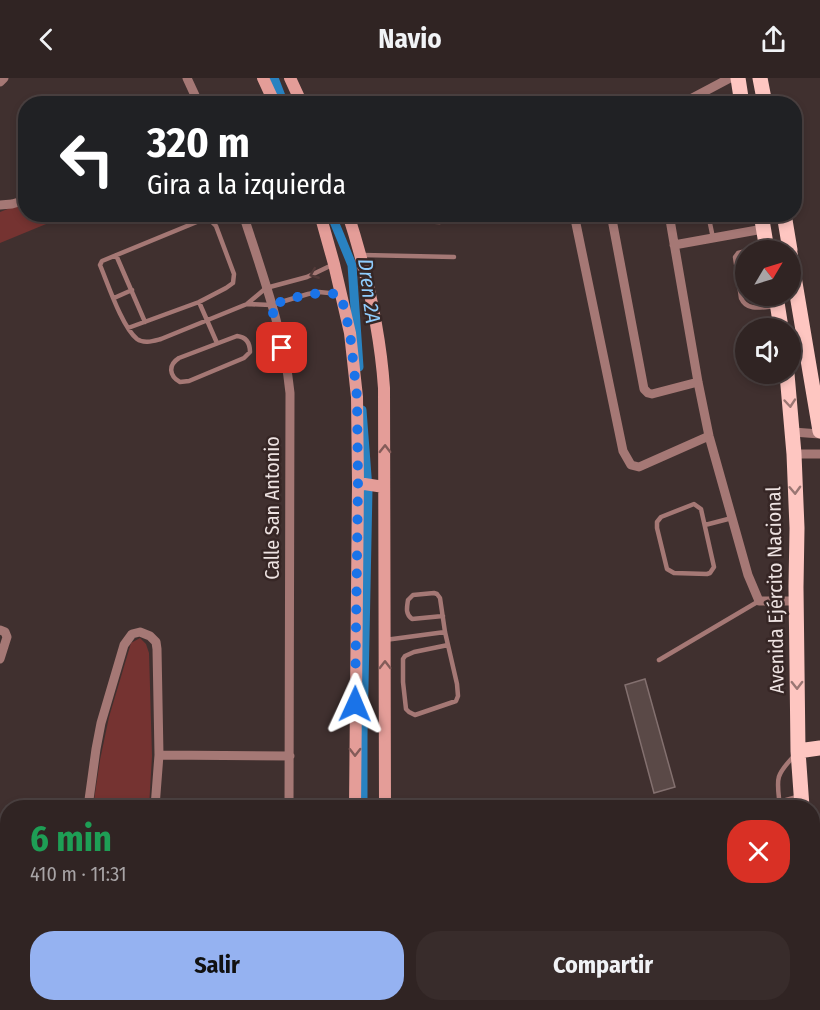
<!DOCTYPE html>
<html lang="es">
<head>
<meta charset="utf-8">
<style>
	:root { --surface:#302423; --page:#382c2b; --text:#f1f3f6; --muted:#a8a4a6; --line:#4b4141; --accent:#95b2f1 }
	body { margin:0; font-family:"Fira Sans Condensed",sans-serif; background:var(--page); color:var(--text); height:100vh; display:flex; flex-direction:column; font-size:22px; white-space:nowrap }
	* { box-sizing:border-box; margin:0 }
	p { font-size:20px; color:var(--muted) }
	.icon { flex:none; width:33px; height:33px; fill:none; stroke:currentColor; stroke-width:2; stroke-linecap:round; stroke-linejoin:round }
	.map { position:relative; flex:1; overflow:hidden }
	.side { position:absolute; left:0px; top:722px; width:820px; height:212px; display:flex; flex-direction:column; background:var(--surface); border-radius:24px 24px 0 0; box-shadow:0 3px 9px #0003,0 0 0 2px var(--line) }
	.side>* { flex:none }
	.banner { position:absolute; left:18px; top:18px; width:784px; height:126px; border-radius:24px; box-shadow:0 3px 9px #0003,0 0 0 2px var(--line); background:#202124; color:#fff; overflow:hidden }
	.needle { width:39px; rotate:52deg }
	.tools { position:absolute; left:735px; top:162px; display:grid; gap:12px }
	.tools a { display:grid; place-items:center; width:66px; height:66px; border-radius:50%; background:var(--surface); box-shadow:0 3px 9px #0003,0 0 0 2px var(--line); font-size:30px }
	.pin { position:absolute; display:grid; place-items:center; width:51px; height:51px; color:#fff; margin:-26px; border-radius:12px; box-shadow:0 3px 9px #0006 }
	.me { position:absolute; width:66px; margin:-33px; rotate:1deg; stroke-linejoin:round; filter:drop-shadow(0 0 4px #0008) }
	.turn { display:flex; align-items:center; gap:21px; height:126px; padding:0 30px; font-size:27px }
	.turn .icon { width:78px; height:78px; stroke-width:2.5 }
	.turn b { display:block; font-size:42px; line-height:51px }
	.round { display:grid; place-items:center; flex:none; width:63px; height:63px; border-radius:24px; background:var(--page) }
	.headline { display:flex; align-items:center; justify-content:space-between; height:102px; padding:0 30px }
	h1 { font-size:36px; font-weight:700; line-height:45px; color:#1e9e55 }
	.primary-button { display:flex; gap:12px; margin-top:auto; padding:12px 30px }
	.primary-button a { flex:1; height:69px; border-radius:24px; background:var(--accent); color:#111; font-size:24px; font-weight:700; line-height:69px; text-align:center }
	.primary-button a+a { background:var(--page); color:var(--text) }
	header { display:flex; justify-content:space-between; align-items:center; height:78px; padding:0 30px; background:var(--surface); font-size:27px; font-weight:700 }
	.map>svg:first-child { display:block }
	.green { fill:#753331 }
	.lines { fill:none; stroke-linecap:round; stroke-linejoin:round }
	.canal { stroke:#2982c1; stroke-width:9 }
	.building { fill:#5a4947; stroke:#83706f; stroke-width:1.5 }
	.lane { stroke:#a57875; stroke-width:4.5 }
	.street { stroke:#a57875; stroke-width:9 }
	.secondary { stroke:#e49d98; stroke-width:12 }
	.primary { stroke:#fec6c1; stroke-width:15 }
	.oneway { stroke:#523a39 }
	.oneway2 { stroke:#9a7673 }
	.oneway3 { stroke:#845c59 }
	.route { stroke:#1a73e8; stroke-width:10; stroke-dasharray:0 18 }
	.labels { text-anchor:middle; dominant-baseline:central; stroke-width:5; stroke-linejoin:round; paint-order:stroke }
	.street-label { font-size:20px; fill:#eee3e2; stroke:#362625 }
	.water-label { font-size:21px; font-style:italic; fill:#90cdfe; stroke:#362625 }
</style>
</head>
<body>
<header><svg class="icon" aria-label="back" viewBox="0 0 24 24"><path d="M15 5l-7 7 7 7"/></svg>Navio<svg class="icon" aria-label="share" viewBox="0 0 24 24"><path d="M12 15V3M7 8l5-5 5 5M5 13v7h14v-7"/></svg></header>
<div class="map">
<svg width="820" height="932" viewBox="0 0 820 932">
	<rect width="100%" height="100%" fill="#40302f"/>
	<path class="green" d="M25,124L26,136L68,137L0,165V134Z
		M140,560L146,566L149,575L152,678L149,729H93L100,682L109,639L131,565Z"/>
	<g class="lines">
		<path class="canal" d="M274,0L284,26
			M331,136L352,187L359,289
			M362,332L368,411L363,658V729
			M365,926V932"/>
	</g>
	<path class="building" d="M645,601L675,709L654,715L625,607Z
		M716,926H758L761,932H719Z"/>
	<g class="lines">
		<path class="lane" d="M708,136L713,160
			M352,140L440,144
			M747,172L764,168
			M746,173L738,175L735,179L741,220C747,234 763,229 776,228
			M116,177L145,244
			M363,177L454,179
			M114,220L132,212
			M199,224L217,265
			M247,226L271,227L308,216L319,214L339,216
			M128,250L199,224L226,210L233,205L234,196L216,148L210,142L204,141L102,183L100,187C108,206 122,249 137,261C144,266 153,263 161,261L247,226L266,210L307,199L332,187
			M237,258C246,259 250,265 250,274L244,280L189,303L180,304C169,298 168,287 179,280Z
			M754,296L760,303L784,301
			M694,426L701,431L714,489L710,495L707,496L674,495L667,491L657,450V444L661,439Z
			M705,447L732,440
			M443,538L412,541C405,536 407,529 408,522L413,517L434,515L437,516L440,520L445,554L457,606L458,618L456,623L415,637L409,634L406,631L403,604V581L405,578L414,574L448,567
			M385,562L445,554
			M659,582L759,523
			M780,729C777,701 774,699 794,678
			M780,729L786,722L797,719
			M423,926L424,932
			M766,926L769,932
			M794,926V932"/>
		<path class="street" d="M187,0L199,26
			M0,4L4,0
			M681,26L730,0
			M0,127L12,126L26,122
			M243,136C262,195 284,254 290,315L289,729
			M574,136L623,373L631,387L639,389L709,358
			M611,136L644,311L648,315L652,316L698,304
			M669,136L698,304L709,358L748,497L759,523H796
			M674,167L763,151
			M793,354L820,356
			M794,376H820
			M0,552L5,554L7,559L0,581
			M159,677L290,678
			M88,729L96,671L101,645L124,567L132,556L140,554L150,558L156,564L157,571L159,677L155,729
			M0,879L8,880
			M132,926L137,932
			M287,932V926"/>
		<path class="secondary" d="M263,0L275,26
			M290,0L302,26
			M320,136L334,186L350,255L357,319L358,405L355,729
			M348,136C366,192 380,251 384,310L385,729
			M358,405L384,409
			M385,926V932
			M353,932L354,926"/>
		<path class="primary" d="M738,0L742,26
			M760,0L765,26
			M761,136L767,172
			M784,136L790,172
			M790,175L820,353
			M776,218L781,250
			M787,296L794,376L797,450L796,509L798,673L802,729
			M798,673L820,670
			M813,840L820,884
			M819,932C816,913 815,901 820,883"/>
	</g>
	<defs><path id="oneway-chevron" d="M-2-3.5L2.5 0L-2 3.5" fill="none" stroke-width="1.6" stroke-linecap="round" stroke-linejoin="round" transform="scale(1.5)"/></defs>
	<use class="oneway" href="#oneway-chevron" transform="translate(314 196) rotate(158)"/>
	<g class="oneway2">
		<use href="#oneway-chevron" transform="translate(790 325) rotate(85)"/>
		<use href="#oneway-chevron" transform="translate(795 412) rotate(88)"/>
		<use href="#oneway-chevron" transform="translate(797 607) rotate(89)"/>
	</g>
	<g class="oneway3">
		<use href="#oneway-chevron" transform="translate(385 371) rotate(-89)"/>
		<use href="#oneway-chevron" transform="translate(385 587) rotate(-90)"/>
		<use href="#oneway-chevron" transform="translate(355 674) rotate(90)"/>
	</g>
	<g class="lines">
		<path class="route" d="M282,270L271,227C296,219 315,212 341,217L350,255L357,319L358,405L355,626"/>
	</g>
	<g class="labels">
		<g class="street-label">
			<text transform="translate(272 430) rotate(-90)">Calle San Antonio</text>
			<text transform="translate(775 512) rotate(-91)">Avenida Ejército Nacional</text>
		</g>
		<g class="water-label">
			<text transform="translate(369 213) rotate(83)">Dren 2A</text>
		</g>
	</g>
</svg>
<div class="tools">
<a><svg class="needle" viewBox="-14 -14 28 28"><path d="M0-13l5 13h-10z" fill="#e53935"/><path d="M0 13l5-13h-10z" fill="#a8a4a6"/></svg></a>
<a><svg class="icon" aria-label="sound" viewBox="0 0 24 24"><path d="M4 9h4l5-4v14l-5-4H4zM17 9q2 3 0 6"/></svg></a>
</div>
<div class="pin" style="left:282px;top:270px;background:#d93025"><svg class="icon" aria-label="arrive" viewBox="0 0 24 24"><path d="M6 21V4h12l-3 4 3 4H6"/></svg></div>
<svg class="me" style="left:355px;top:626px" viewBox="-20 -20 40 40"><path d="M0-17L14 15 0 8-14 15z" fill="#1a73e8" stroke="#fff" stroke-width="4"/></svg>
<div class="banner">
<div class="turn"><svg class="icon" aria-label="left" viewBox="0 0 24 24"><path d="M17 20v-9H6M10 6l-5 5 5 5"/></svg><div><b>320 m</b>Gira a la izquierda</div></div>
</div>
<section class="side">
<div class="headline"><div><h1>6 min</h1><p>410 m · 11:31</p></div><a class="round" style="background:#d93025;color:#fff"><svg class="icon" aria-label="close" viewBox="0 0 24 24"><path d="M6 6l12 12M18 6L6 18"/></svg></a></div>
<div class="primary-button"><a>Salir</a><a>Compartir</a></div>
</section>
</div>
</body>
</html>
